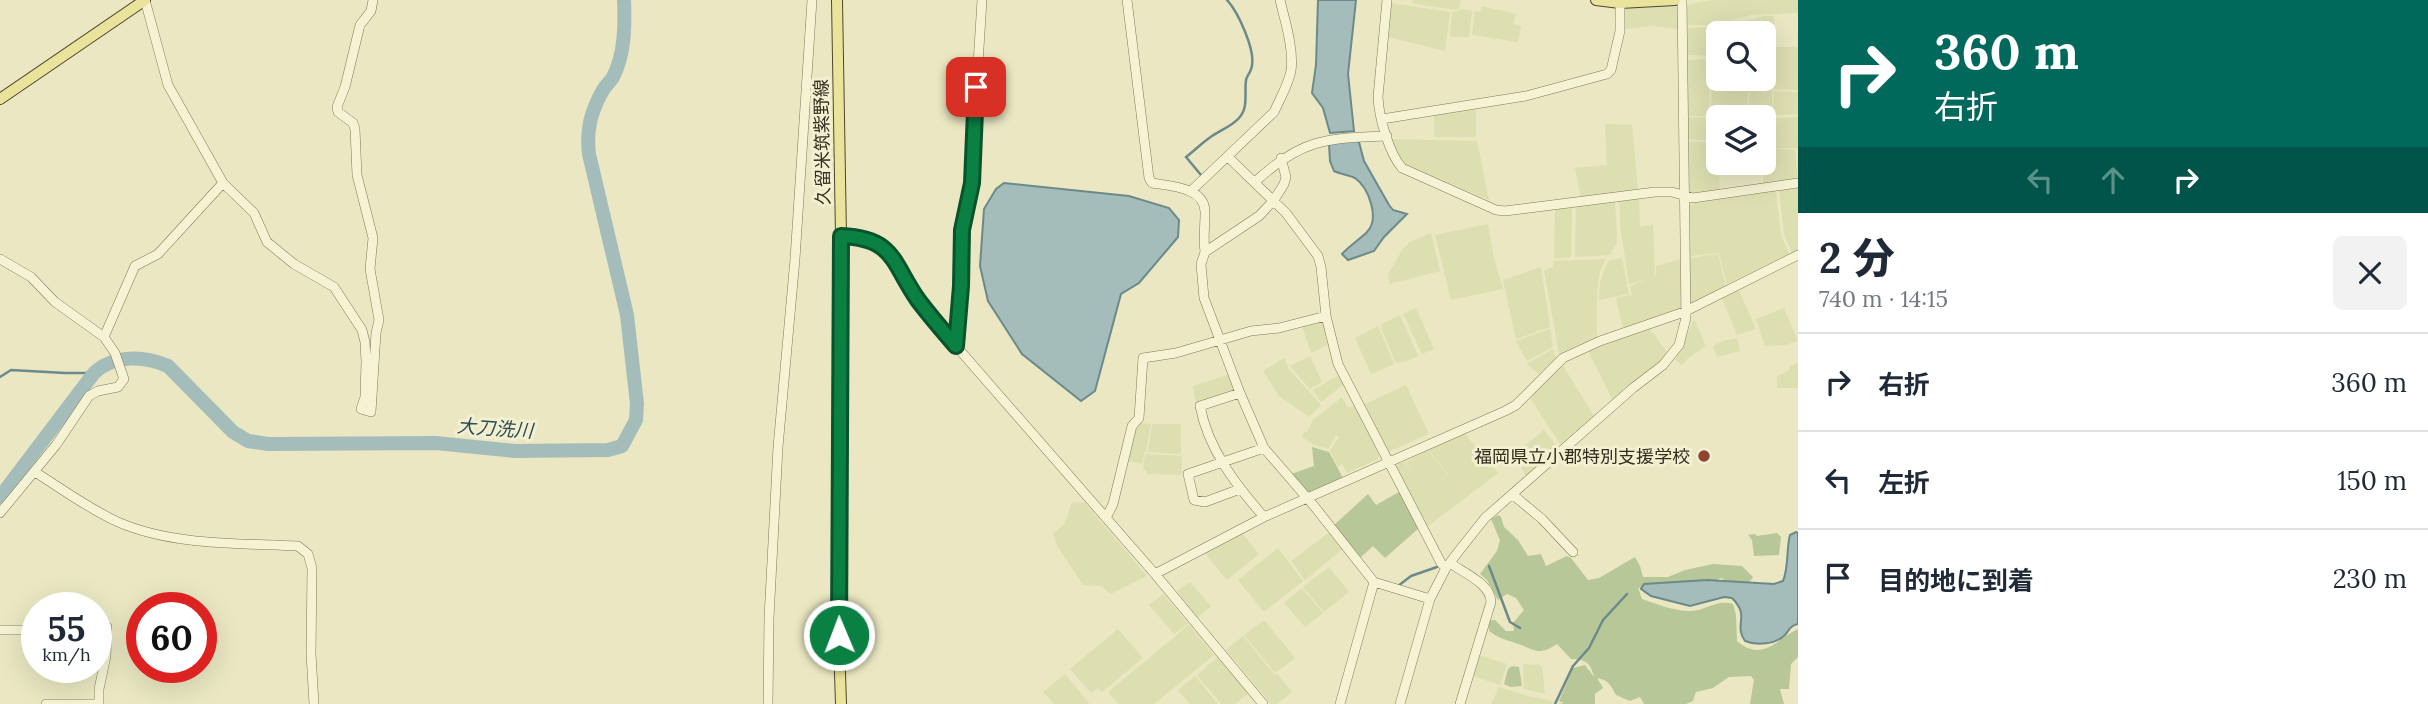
<!DOCTYPE html>
<html lang="ja">
<head>
<meta charset="utf-8">
<style>
	:root { --surface:#fff; --page:#f2f2f3; --text:#1f2937; --muted:#747a83; --line:#e0e1e3 }
	body { margin:0; font-family:Lora,"Noto Sans JP",serif; background:var(--page); color:var(--text); height:100vh; display:flex; flex-direction:column; font-size:26px; white-space:nowrap }
	* { box-sizing:border-box; margin:0 }
	p { font-size:23px; color:var(--muted) }
	.icon { flex:none; width:38px; height:38px; fill:none; stroke:currentColor; stroke-width:2; stroke-linecap:round; stroke-linejoin:round }
	.map { position:relative; flex:1; overflow:hidden }
	.side { display:flex; flex-direction:column; background:var(--surface); width:630px }
	.side>* { flex:none }
	.hud { background:#00695c; color:#fff; overflow:hidden }
	.fabs { position:absolute; left:1706px; top:21px; display:grid; gap:14px }
	.fabs a { display:grid; place-items:center; width:70px; height:70px; border-radius:10px; background:var(--surface); box-shadow:0 7px 28px #0002; font-size:35px }
	.speed { position:absolute; left:21px; top:592px; display:flex; gap:14px; font-size:35px; font-weight:700; text-align:center }
	.speed>* { display:grid; place-content:center; width:91px; height:91px; border-radius:50%; background:var(--surface); box-shadow:0 7px 28px #0002; line-height:1 }
	.speed small { font-size:18px; font-weight:400 }
	.speed .limit { border:10px solid #d22; background:#fff; color:#111 }
	.pin { position:absolute; display:grid; place-items:center; width:60px; height:60px; color:#fff; margin:-30px; border-radius:14px; box-shadow:0 4px 10px #0006 }
	.me { position:absolute; width:77px; margin:-38px; rotate:359deg; stroke-linejoin:round; filter:drop-shadow(0 0 5px #0008) }
	.turn { display:flex; align-items:center; gap:24px; height:147px; padding:0 21px; font-size:32px }
	.turn .icon { width:91px; height:91px; stroke-width:2.5 }
	.turn b { display:block; font-size:49px; line-height:60px }
	.lanes { display:flex; align-items:center; height:66px; padding:0 21px; background:#0003; justify-content:center; gap:35px; direction:ltr }
	.lanes .off { opacity:.35 }
	.round { display:grid; place-items:center; flex:none; width:74px; height:74px; border-radius:10px; background:var(--page) }
	.headline { display:flex; align-items:center; justify-content:space-between; height:119px; padding:0 21px }
	h1 { font-size:42px; font-weight:800; line-height:52px }
	ul { padding:0; list-style:none }
	li { display:flex; align-items:center; gap:21px; height:98px; padding:0 21px; border-top:2px solid var(--line) }
	li div { flex:1 }
	li b { display:block; font-size:26px }
	li em { font-style:normal }
	main { display:flex; flex:1; min-height:0 }
	.map>svg:first-child { display:block }
	.farmland { fill:#dcdfb0 }
	.green { fill:#b7c797 }
	.water { fill:#a4bdbb; stroke:#6c8a89; stroke-width:2 }
	.lines { fill:none; stroke-linecap:round; stroke-linejoin:round }
	.stream { stroke:#6c8a89; stroke-width:2.5 }
	.river { stroke:#a4bdbb; stroke-width:14 }
	.minor-casing { stroke:#82785b; stroke-width:10 }
	.major-casing { stroke:#50462f; stroke-width:12 }
	.minor { stroke:#f5f3d4; stroke-width:9 }
	.major { stroke:#eae39c; stroke-width:10 }
	.route-casing { stroke:#07532c; stroke-width:18 }
	.route { stroke:#0b8043; stroke-width:12 }
	.poi-dot { fill:#8c4430; stroke:#f2f0d1; stroke-width:2.5 }
	.labels { text-anchor:middle; dominant-baseline:central; stroke-width:6; stroke-linejoin:round; paint-order:stroke }
	.street-label { font-size:18px; fill:#332d1e; stroke:#f2f0d1 }
	.poi-label { font-size:18px; fill:#332d1e; stroke:#f2f0d1; text-anchor:end }
	.water-label { font-size:19px; font-style:italic; fill:#2e4c52; stroke:#f2f0d1 }
</style>
</head>
<body>
<main>
<div class="map">
<svg width="1798" height="704" viewBox="0 0 1798 704">
	<rect width="100%" height="100%" fill="#eae7c2"/>
	<path class="farmland" d="M1413,0H1461L1459,8L1455,10L1412,3Z
		M1712,0H1798V13L1751,15L1714,25H1687V7L1690,4Z
		M1391,3L1450,12L1445,51L1388,37Z
		M1482,6L1516,14L1513,23L1521,26L1518,42L1472,35L1475,11L1480,12Z
		M1676,6L1678,8V29L1652,26L1624,29L1626,8Z
		M1461,9L1472,11L1469,37H1450L1452,12H1456Z
		M1764,16H1774L1772,109L1768,110V115H1749L1750,79H1764V33H1741V22Z
		M1739,20V33H1718V56L1688,55V28L1715,27Z
		M1775,47H1798V90L1774,89Z
		M1710,59L1709,116H1687V60Z
		M1712,60H1718V79H1749L1747,115H1735V117L1711,116Z
		M1774,91L1798,92V114L1773,115Z
		M1476,107V137H1434V114Z
		M1687,117L1718,118V141L1687,139Z
		M1798,117V148H1769L1795,150L1798,179L1763,185L1764,119Z
		M1605,124L1632,125L1638,190L1581,199L1575,168L1607,165Z
		M1391,139L1477,141L1489,200L1406,165L1396,155Z
		M1687,141L1718,143L1720,192L1695,195L1690,192Z
		M1798,186V251L1792,253L1784,234L1779,190Z
		M1776,191L1781,235L1789,254L1727,284L1719,253L1690,256V205L1694,203Z
		M1639,197L1640,227L1653,224L1655,273L1653,276L1656,275V266L1681,259V306L1680,309L1623,329L1616,298L1630,295L1632,299L1630,286L1648,278L1629,284L1621,231L1619,200Z
		M1615,202L1617,234L1616,244L1610,255L1575,257L1576,206Z
		M1572,207L1571,257L1554,259L1555,210Z
		M1488,224L1494,258L1503,289L1451,300L1435,235Z
		M1431,233L1440,271L1389,284L1388,275L1402,250L1410,242Z
		M1718,254L1726,286L1693,303L1689,302V258Z
		M1622,258L1629,294L1599,300L1600,282L1606,265L1610,260Z
		M1606,259L1600,271L1597,291V337L1559,354L1544,270L1553,267L1554,261Z
		M1541,267L1550,327L1516,339L1503,280Z
		M1739,290L1756,329L1737,335L1722,298Z
		M1416,308L1434,349L1422,354L1403,314Z
		M1784,308L1798,341L1785,345L1765,346L1756,319Z
		M1400,315L1418,356L1404,362L1396,363L1380,325Z
		M1694,319L1706,346L1688,358L1682,365L1675,360Z
		M1323,321L1327,345L1311,353L1302,326Z
		M1378,326L1394,364L1371,374L1355,338Z
		M1649,328L1669,355L1613,401L1588,351Z
		M1550,329L1553,347L1527,361L1516,341Z
		M1737,338L1740,351L1717,357L1713,346L1723,341Z
		M1553,349L1556,359L1538,374L1527,364Z
		M1310,356L1322,382L1310,389L1290,366Z
		M1284,358L1289,369L1321,405L1309,417L1279,396L1263,371Z
		M1798,363V388H1777V376L1789,370L1790,366Z
		M1562,364L1594,416L1560,444L1531,399L1536,389Z
		M1230,374L1235,388L1234,391L1196,404L1193,386Z
		M1339,375L1343,385L1321,402L1313,390Z
		M1406,385L1429,434L1388,452L1365,404Z
		M1342,397L1348,408L1355,405L1379,455L1378,459L1347,473L1342,464L1338,467L1330,451L1339,437L1336,435L1328,449L1314,445L1302,437L1304,432H1307L1313,420Z
		M1141,423L1151,424L1146,452H1144L1142,464L1128,461L1134,426Z
		M1152,424H1181V454L1148,452Z
		M1544,430L1558,448L1526,476L1514,454Z
		M1464,433L1498,473L1427,527L1396,465L1405,462L1415,479L1406,462L1428,450L1447,474L1436,485L1448,474L1428,449Z
		M1145,454L1182,456V475L1147,474V471L1143,470Z
		M1072,502L1085,503L1147,576L1111,594L1101,586L1083,585L1058,547L1053,534L1065,523Z
		M1241,532L1259,554L1227,580L1204,552Z
		M1330,532L1344,548L1305,580L1291,561Z
		M1278,548L1303,581L1264,612L1238,580Z
		M1329,567L1349,592L1324,612L1303,587Z
		M1190,582L1211,606L1197,618L1177,591Z
		M1302,588L1323,613L1305,627L1284,603Z
		M1163,594L1188,624L1174,634L1149,605Z
		M1264,620L1295,658L1275,673L1244,635Z
		M1189,625L1214,655L1154,704H1119L1108,692Z
		M1118,629L1143,658L1102,692L1098,688L1091,693L1070,669Z
		M1243,636L1274,674L1273,676L1277,674L1292,692L1277,704H1271L1226,650Z
		M1479,655L1507,664L1500,685L1472,676Z
		M1218,657L1249,693L1235,704H1221L1197,675Z
		M1523,664L1540,665L1542,667L1545,694L1524,689Z
		M1065,674L1089,703V704H1054L1043,692Z
		M1195,676L1218,704H1190L1178,690Z
		M1499,687L1528,696L1553,701L1552,704H1491Z"/>
	<path class="green" d="M1312,447L1329,452L1343,478L1307,494L1291,474L1314,466Z
		M1399,492L1419,528L1385,558L1373,546L1360,558L1333,526L1368,494L1376,505Z
		M1498,515L1501,517L1504,527L1518,540L1528,556L1541,554L1546,566L1567,556L1571,558L1588,580L1599,578L1635,557L1640,566L1643,577H1668L1685,570L1713,564L1742,566L1753,577L1746,587L1729,585L1722,578L1718,579L1716,584L1638,588L1642,599C1657,604 1673,611 1690,611C1706,611 1717,599 1733,604L1736,615L1737,641C1763,663 1776,639 1798,629V657L1791,664L1789,689H1775H1780L1784,704H1750L1754,680L1751,676L1729,677L1713,688L1696,692L1693,701L1686,704H1644L1640,697L1630,701L1616,695C1611,685 1608,680 1597,678L1603,688L1595,694V704H1558L1564,703L1559,701L1573,668L1585,665L1594,677C1591,663 1585,659 1571,659L1557,644C1537,657 1535,649 1515,643C1504,639 1498,638 1489,631V621L1495,620L1506,631H1514L1513,623L1524,610L1516,598L1507,594L1498,600L1487,580L1480,574L1497,551L1500,540L1491,519Z
		M1777,533L1781,537L1779,555L1754,556L1752,540L1748,535L1755,534L1757,536Z
		M1512,666L1519,667L1522,686L1510,687L1504,684L1508,669Z"/>
	<path class="water" d="M1318,0H1356L1348,74L1354,131L1330,133L1323,108L1312,93L1316,65Z
		M1353,140L1359,142L1364,161L1389,205L1393,210L1407,214L1384,237L1374,251L1348,260L1342,254C1350,245 1359,240 1367,232C1380,219 1369,188 1355,178C1349,175 1340,174 1334,171L1330,161L1329,144Z
		M1004,183L1129,196L1169,208L1179,220L1178,237L1139,283L1121,294L1095,391L1081,401L1022,354L988,301L980,266L984,209L996,189Z
		M1796,532L1798,533V624C1790,626 1790,629 1785,635C1776,644 1757,646 1745,641C1733,624 1751,617 1732,598L1724,597L1690,606L1651,596L1641,589L1644,584L1707,580L1774,584L1783,581C1789,567 1786,550 1790,535Z"/>
	<g class="lines">
		<path class="stream" d="M1201,175L1186,157C1195,150 1203,142 1212,136C1221,130 1232,126 1239,118C1249,107 1244,93 1246,80C1247,75 1252,71 1252,65C1255,49 1238,12 1227,0
			M0,377L11,370L65,373H94
			M1489,566L1510,622L1520,628
			M1398,586L1411,576L1437,567
			M1555,704L1573,666L1589,648L1603,620L1627,594"/>
		<path class="river" d="M0,497L94,373C114,354 145,356 168,366L233,432L248,441L268,444L436,443L515,451L608,450L622,446L636,420L637,404L627,315L589,154C586,130 591,111 603,90C606,85 611,81 613,77C625,54 625,25 624,0"/>
		<g class="minor-casing">
			<path id="minor" d="M145,0L168,85L223,183L254,213L267,242L294,264L334,287L362,330L365,342L366,362L365,397L361,409L371,412L376,333L379,320L370,269L373,238L357,175L355,129L353,123L338,112L337,107L345,87L360,25L371,11L373,0
				M1127,0L1149,178L1152,183C1170,186 1206,187 1205,213C1205,227 1203,239 1205,252
				M1387,0L1378,97C1379,118 1389,153 1402,168L1496,210L1505,211L1655,192H1672L1693,198L1798,183
				M1382,119L1526,96L1607,74L1611,70L1620,31V3
				M1228,157L1286,213L1318,256L1321,267L1326,316L1338,364L1441,563L1446,568
				M1281,158L1286,177L1284,184L1274,200L1259,216L1205,252L1201,264L1204,298L1240,393L1264,448L1314,506L1374,582L1430,599
				M1255,182C1301,139 1326,138 1387,136
				M1191,191L1274,112C1280,99 1288,85 1291,71C1294,49 1285,21 1280,0
				M841,236C891,238 893,260 916,297C922,306 930,315 936,323L1155,574L1263,704
				M0,259L31,277L55,302L104,337L115,353L124,379L118,387L98,391L89,396L56,445L0,513
				M104,337L135,266L158,254L223,183
				M956,347L961,286L962,230L972,182V160L982,0
				M1240,393L1200,406C1208,449 1236,485 1264,517
				M35,472C62,489 89,509 118,522C173,546 240,543 298,546L308,554L312,568L311,654L314,704
				M1240,489L1205,502L1194,500L1188,474L1264,448
				M1512,494L1542,519L1573,552
				M1106,518L1113,504L1132,426L1139,418L1143,358L1176,353L1251,331L1279,328L1326,316
				M1450,563C1464,573 1491,584 1491,602L1460,704
				M1155,574L1264,517L1505,411L1516,405L1563,358L1600,341L1684,312L1798,255
				M0,630H37
				M46,704H99V689L106,656L107,627
				M768,704L769,618L778,447L795,259L812,0
				M1340,704L1374,582
				M1400,704L1430,599L1446,568L1458,552L1485,518L1633,388L1663,365L1679,345L1686,318L1682,0"/>
		</g>
		<g class="major-casing">
			<path id="major" d="M837,0L841,236L838,612L841,704
				M1596,0L1620,3L1675,0
				M0,99L145,0"/>
		</g>
		<use href="#minor" class="minor"/>
		<use href="#major" class="major"/>
	</g>
	<g class="lines">
		<g class="route-casing">
			<path id="route" d="M839,635L841,236C895,238 892,263 918,300C930,316 943,331 956,346L961,286L962,230L972,183L976,87"/>
		</g>
		<use href="#route" class="route"/>
	</g>
	<circle class="poi-dot" cx="1704" cy="456" r="7"/>
	<g class="labels">
		<g class="street-label">
			<text transform="translate(822 142) rotate(-91)">久留米筑紫野線</text>
		</g>
		<g class="poi-label">
			<text x="1690" y="456">福岡県立小郡特別支援学校</text>
		</g>
		<g class="water-label">
			<text transform="translate(495 428) rotate(4)">大刀洗川</text>
		</g>
	</g>
</svg>
<div class="fabs">
<a><svg class="icon" aria-label="search" viewBox="0 0 24 24"><circle cx="10" cy="10" r="6"/><path d="M15 15l6 6"/></svg></a>
<a><svg class="icon" aria-label="layers" viewBox="0 0 24 24"><path d="M12 4l9 5-9 5-9-5zM3 14l9 5 9-5"/></svg></a>
</div>
<div class="speed"><div>55<small>km/h</small></div><div class="limit">60</div></div>
<div class="pin" style="left:976px;top:87px;background:#d93025"><svg class="icon" aria-label="arrive" viewBox="0 0 24 24"><path d="M6 21V4h12l-3 4 3 4H6"/></svg></div>
<svg class="me" style="left:839px;top:635px" viewBox="-20 -20 40 40"><circle r="17" fill="#0b8043" stroke="#fff" stroke-width="3"/><path d="M0-11L8 9 0 5-8 9z" fill="#fff"/></svg>
</div>
<section class="side">
<div class="hud">
<div class="turn"><svg class="icon" aria-label="right" viewBox="0 0 24 24"><path d="M7 20v-9h11M14 6l5 5-5 5"/></svg><div><b>360 m</b>右折</div></div>
<div class="lanes"><svg class="icon off" aria-label="left" viewBox="0 0 24 24"><path d="M17 20v-9H6M10 6l-5 5 5 5"/></svg><svg class="icon off" aria-label="ahead" viewBox="0 0 24 24"><path d="M12 20V5M6 11l6-6 6 6"/></svg><svg class="icon" aria-label="right" viewBox="0 0 24 24"><path d="M7 20v-9h11M14 6l5 5-5 5"/></svg></div>
</div>
<div class="headline"><div><h1>2 分</h1><p>740 m · 14:15</p></div><a class="round"><svg class="icon" aria-label="close" viewBox="0 0 24 24"><path d="M6 6l12 12M18 6L6 18"/></svg></a></div>
<ul>
<li><svg class="icon" aria-label="right" viewBox="0 0 24 24"><path d="M7 20v-9h11M14 6l5 5-5 5"/></svg><div><b>右折</b></div><em>360 m</em></li>
<li><svg class="icon" aria-label="left" viewBox="0 0 24 24"><path d="M17 20v-9H6M10 6l-5 5 5 5"/></svg><div><b>左折</b></div><em>150 m</em></li>
<li><svg class="icon" aria-label="arrive" viewBox="0 0 24 24"><path d="M6 21V4h12l-3 4 3 4H6"/></svg><div><b>目的地に到着</b></div><em>230 m</em></li>
</ul>
</section>
</main>
</body>
</html>
